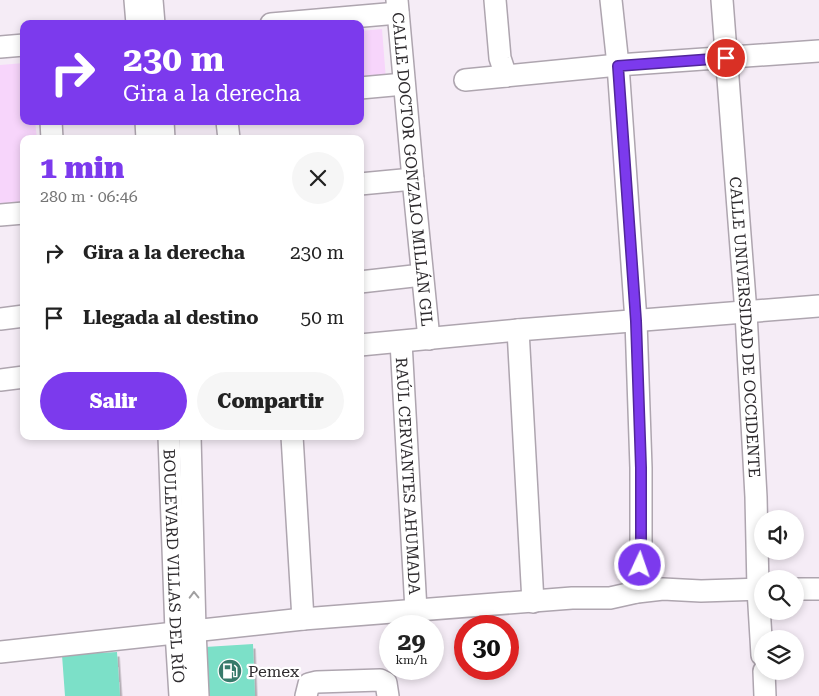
<!DOCTYPE html>
<html lang="es">
<head>
<meta charset="utf-8">
<style>
	:root { --surface:#fff; --page:#f6f6f6; --text:#222; --muted:#767676; --accent:#7c3aed }
	body { margin:0; font-family:"Roboto Serif",serif; background:var(--page); color:var(--text); height:100vh; display:flex; flex-direction:column; font-size:19px; white-space:nowrap }
	* { box-sizing:border-box; margin:0 }
	p { font-size:16px; color:var(--muted) }
	.icon { flex:none; width:28px; height:28px; fill:none; stroke:currentColor; stroke-width:2; stroke-linecap:round; stroke-linejoin:round }
	.map { position:relative; flex:1; overflow:hidden }
	.sheet { position:absolute; left:20px; top:135px; width:344px; height:305px; display:flex; flex-direction:column; background:var(--surface); border-radius:10px; box-shadow:0 2px 8px #0003 }
	.sheet>* { flex:none }
	.hud { position:absolute; left:20px; top:20px; width:344px; height:105px; border-radius:10px; box-shadow:0 2px 8px #0003; background:#7c3aed; color:#fff; overflow:hidden }
	.controls { position:absolute; left:754px; top:510px; display:grid; gap:10px }
	.controls a { display:grid; place-items:center; width:50px; height:50px; border-radius:50%; background:var(--surface); box-shadow:0 2px 8px #0003; font-size:25px }
	.speed { position:absolute; left:379px; top:615px; display:flex; gap:10px; font-size:25px; font-weight:700; text-align:center }
	.speed>* { display:grid; place-content:center; width:65px; height:65px; border-radius:50%; background:var(--surface); box-shadow:0 2px 8px #0003; line-height:1 }
	.speed small { font-size:12px; font-weight:400 }
	.speed .limit { border:8px solid #d22; background:#fff; color:#111 }
	.pin { position:absolute; display:grid; place-items:center; width:42px; height:42px; color:#fff; margin:-21px; border:2px solid #fff; border-radius:50%; box-shadow:0 1px 5px #0007 }
	.me { position:absolute; width:55px; margin:-28px; rotate:3deg; stroke-linejoin:round; filter:drop-shadow(0 0 4px #0008) }
	.turn { display:flex; align-items:center; gap:18px; height:105px; padding:0 20px; font-size:22px }
	.turn .icon { width:65px; height:65px; stroke-width:2.5 }
	.turn b { display:block; font-size:35px; line-height:42px }
	.round { display:grid; place-items:center; flex:none; width:52px; height:52px; border-radius:26px; background:var(--page) }
	.summary { display:flex; align-items:center; justify-content:space-between; height:85px; padding:0 20px }
	h1 { font-size:30px; font-weight:800; line-height:38px; color:var(--accent) }
	.action { display:flex; gap:10px; margin-top:auto; padding:10px 20px }
	.action a { flex:1; height:58px; border-radius:30px; background:var(--accent); color:#fff; font-size:20px; font-weight:800; line-height:58px; text-align:center }
	.action a+a { background:var(--page); color:var(--text) }
	ul { padding:0; list-style:none }
	li { display:flex; align-items:center; gap:15px; height:65px; padding:0 20px }
	li div { flex:1 }
	li b { display:block; font-size:19px }
	li em { font-style:normal }
	.map>svg:first-child { display:block }
	.green { fill:#f7d5fb }
	.building { fill:#7ce0c8; filter:url(#shadow) }
	.lines { fill:none; stroke-linecap:round; stroke-linejoin:round }
	.minor-casing { stroke:#aea5af; stroke-width:24 }
	.minor { stroke:#fff; stroke-width:21 }
	.oneway { stroke:#a1a0a1 }
	.route-casing { stroke:#51269a; stroke-width:12 }
	.route { stroke:#7c3aed; stroke-width:9 }
	.labels { text-anchor:middle; dominant-baseline:central; stroke-width:4.5; stroke-linejoin:round; paint-order:stroke }
	.street-label { font-size:16px; fill:#2e2b2e; stroke:#fff }
	.poi-label { font-size:16px; fill:#2e2b2e; stroke:#fff; text-anchor:start }
</style>
</head>
<body>
<div class="map">
<svg width="819" height="696" viewBox="0 0 819 696">
	<defs>
		<filter id="shadow"><feDropShadow dx="2.5" dy="4.5" stdDeviation="0" flood-color="#0004"/></filter>
	</defs>
	<rect width="100%" height="100%" fill="#f5ecf6"/>
	<path class="green" d="M382,29L386,80L360,83V31Z
		M24,63V121H35L37,139H24V206L0,209V65Z"/>
	<path class="building" d="M253,644L255,696H208L205,647Z
		M117,652L120,696H65L62,655Z"/>
	<g class="lines">
		<g class="minor-casing">
			<g id="minor">
				<path d="M135,0L137,24"/>
				<path d="M152,0L154,24"/>
				<path id="s1" d="M397,0L413,179L429,339"/>
				<path d="M495,0L500,58L506,76"/>
				<path d="M611,0L618,65L636,321L641,468V551L637,592"/>
				<path id="s2" d="M722,0L746,313L756,497L758,589L762,655"/>
				<path d="M271,24L398,13"/>
				<path d="M0,47L24,45"/>
				<path d="M465,80L618,65L819,51"/>
				<path d="M360,88L404,84"/>
				<path d="M51,121L52,139"/>
				<path d="M146,121L147,139"/>
				<path d="M163,121L164,139"/>
				<path d="M227,121L229,139"/>
				<path d="M360,184L413,179"/>
				<path d="M0,215L24,213"/>
				<path d="M360,282L422,275"/>
				<path d="M0,319L24,316"/>
				<path d="M518,330L533,602"/>
				<path id="s3" d="M401,342L416,610"/>
				<path d="M360,345L518,330L819,306"/>
				<path d="M0,380L24,377"/>
				<path id="s4" d="M169,436L176,632L180,696"/>
				<path d="M190,436L195,630L198,696"/>
				<path d="M292,436L303,619"/>
				<path d="M795,589H819"/>
				<path d="M0,652L303,619L572,598H610L637,592L663,589L701,591L762,589"/>
				<path d="M764,671L765,696"/>
				<path d="M306,696L309,684L317,682L380,680L386,683L388,696"/>
			</g>
		</g>
		<use href="#minor" class="minor"/>
	</g>
	<defs><path id="oneway-chevron" d="M-2-3.5L2.5 0L-2 3.5" fill="none" stroke-width="1.6" stroke-linecap="round" stroke-linejoin="round" transform="scale(1.25)"/></defs>
	<use class="oneway" href="#oneway-chevron" transform="translate(194 595) rotate(-91)"/>
	<g class="lines">
		<g class="route-casing">
			<path id="route" d="M640,565L641,551V468L636,321L618,66L726,58"/>
		</g>
		<use href="#route" class="route"/>
	</g>
	<defs>
		<g id="fuel-disc" transform="scale(1.25)"><circle r="9.5" fill="#377a6b" stroke="#fff"/><path d="M-5.5-6h7V0h2V4h1.3V-2.5L3-4.5l.8-.8L6-3V5H2.5V1h-1V6h-7ZM-4.2-4.7v3.2H.2V-4.7Z" fill="#fff"/></g>
	</defs>
	<g fill-rule="evenodd">
		<use href="#fuel-disc" x="230" y="671"/>
	</g>
	<g class="labels">
		<g class="street-label">
			<text stroke="none"><textPath href="#s1" startOffset="170">CALLE DOCTOR GONZALO MILLÁN GIL</textPath></text>
			<text stroke="none"><textPath href="#s2" startOffset="328">CALLE UNIVERSIDAD DE OCCIDENTE</textPath></text>
			<text stroke="none"><textPath href="#s3" startOffset="134">RAÚL CERVANTES AHUMADA</textPath></text>
			<text stroke="none"><textPath href="#s4" startOffset="130">BOULEVARD VILLAS DEL RÍO</textPath></text>
		</g>
		<g class="poi-label">
			<text x="248" y="671">Pemex</text>
		</g>
	</g>
</svg>
<div class="controls">
<a><svg class="icon" aria-label="sound" viewBox="0 0 24 24"><path d="M4 9h4l5-4v14l-5-4H4zM17 9q2 3 0 6"/></svg></a>
<a><svg class="icon" aria-label="search" viewBox="0 0 24 24"><circle cx="10" cy="10" r="6"/><path d="M15 15l6 6"/></svg></a>
<a><svg class="icon" aria-label="layers" viewBox="0 0 24 24"><path d="M12 4l9 5-9 5-9-5zM3 14l9 5 9-5"/></svg></a>
</div>
<div class="speed"><div>29<small>km/h</small></div><div class="limit">30</div></div>
<div class="pin" style="left:726px;top:58px;background:#d93025"><svg class="icon" aria-label="arrive" viewBox="0 0 24 24"><path d="M6 21V4h12l-3 4 3 4H6"/></svg></div>
<svg class="me" style="left:640px;top:565px" viewBox="-20 -20 40 40"><circle r="17" fill="#7c3aed" stroke="#fff" stroke-width="3"/><path d="M0-11L8 9 0 5-8 9z" fill="#fff"/></svg>
<div class="hud">
<div class="turn"><svg class="icon" aria-label="right" viewBox="0 0 24 24"><path d="M7 20v-9h11M14 6l5 5-5 5"/></svg><div><b>230 m</b>Gira a la derecha</div></div>
</div>
<section class="sheet">
<div class="summary"><div><h1>1 min</h1><p>280 m · 06:46</p></div><a class="round"><svg class="icon" aria-label="close" viewBox="0 0 24 24"><path d="M6 6l12 12M18 6L6 18"/></svg></a></div>
<ul>
<li><svg class="icon" aria-label="right" viewBox="0 0 24 24"><path d="M7 20v-9h11M14 6l5 5-5 5"/></svg><div><b>Gira a la derecha</b></div><em>230 m</em></li>
<li><svg class="icon" aria-label="arrive" viewBox="0 0 24 24"><path d="M6 21V4h12l-3 4 3 4H6"/></svg><div><b>Llegada al destino</b></div><em>50 m</em></li>
</ul>
<div class="action"><a>Salir</a><a>Compartir</a></div>
</section>
</div>
</body>
</html>
